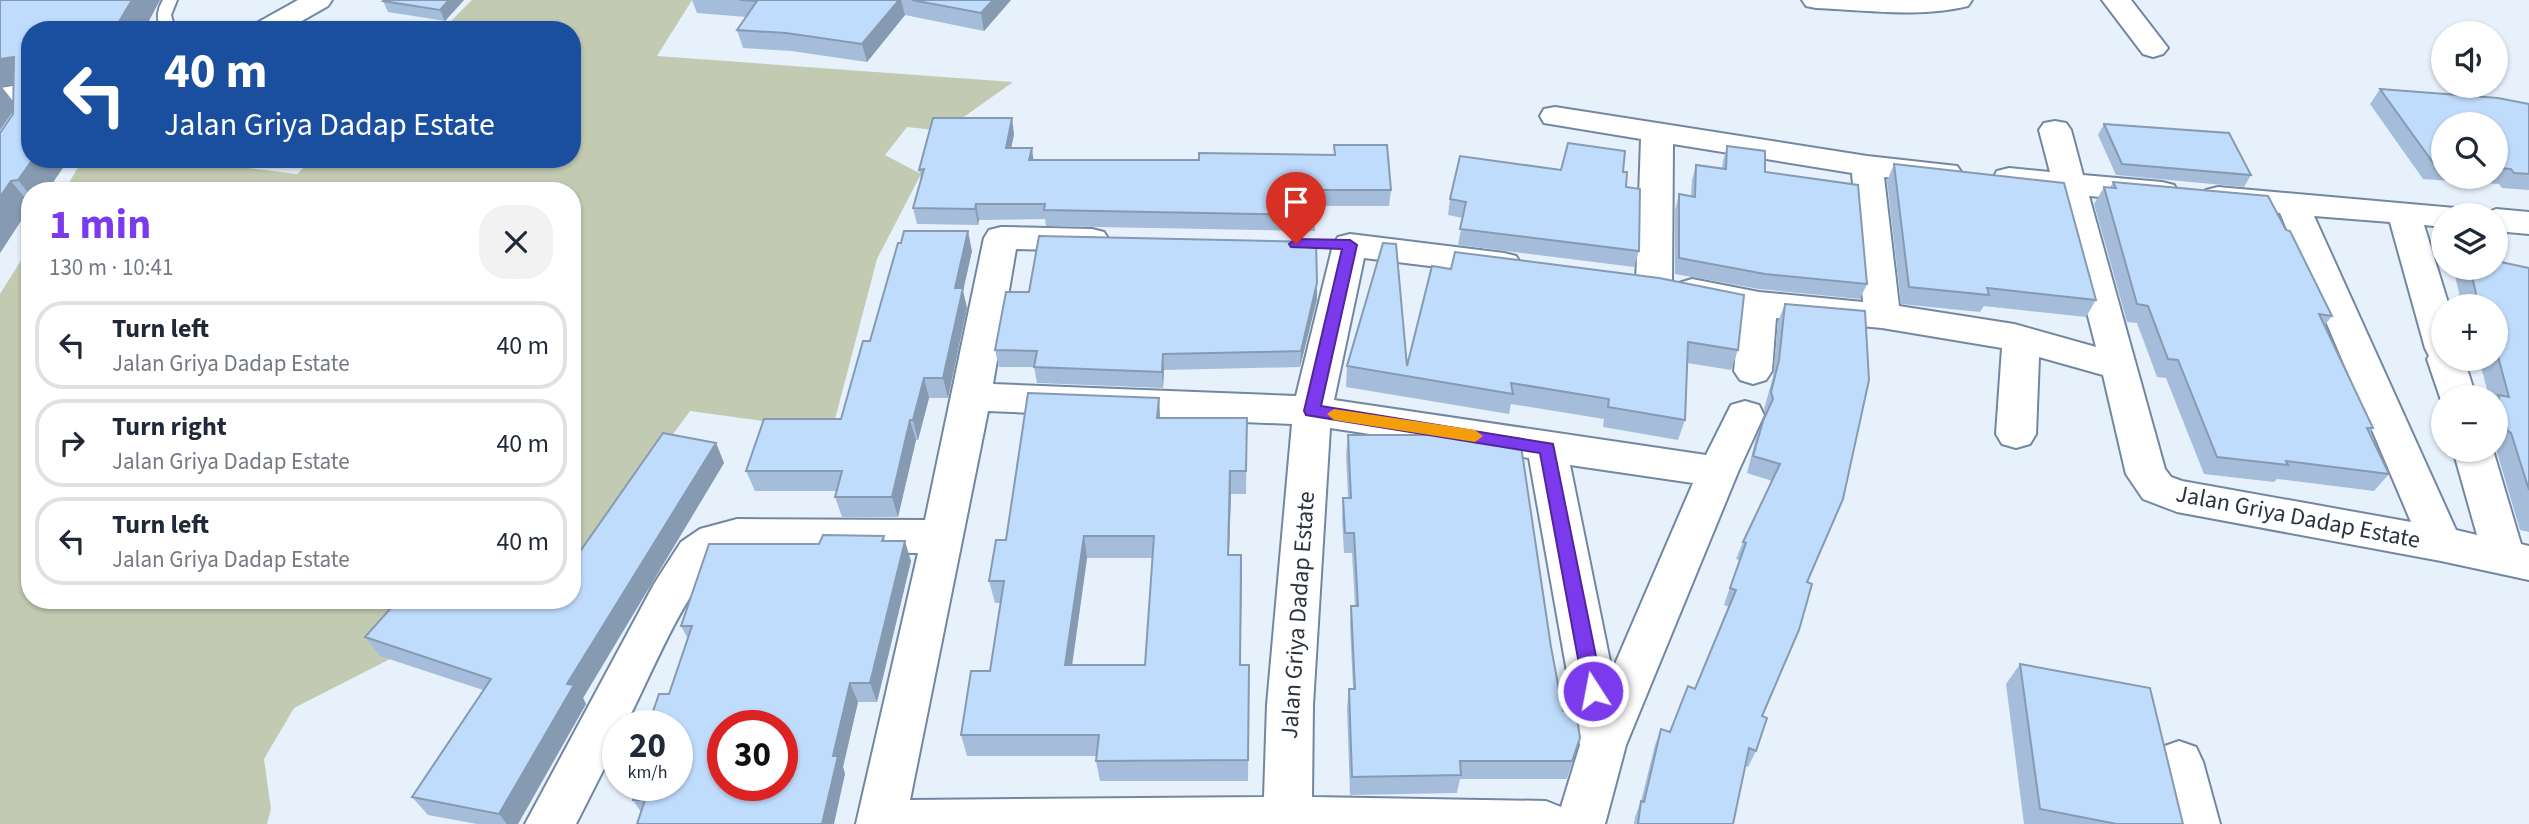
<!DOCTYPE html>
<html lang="en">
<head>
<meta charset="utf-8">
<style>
	:root { --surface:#fff; --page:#f2f2f3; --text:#1f2937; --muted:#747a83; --line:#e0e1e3; --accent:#7c3aed }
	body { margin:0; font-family:"Source Sans 3",sans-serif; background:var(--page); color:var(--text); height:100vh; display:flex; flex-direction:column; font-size:26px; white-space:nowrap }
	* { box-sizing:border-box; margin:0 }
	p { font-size:23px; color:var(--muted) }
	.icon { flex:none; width:38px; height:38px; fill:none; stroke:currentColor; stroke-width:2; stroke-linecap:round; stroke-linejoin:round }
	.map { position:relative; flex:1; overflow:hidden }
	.panel { position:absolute; left:21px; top:182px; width:560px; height:427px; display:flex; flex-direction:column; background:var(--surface); border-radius:28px; box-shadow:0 2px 5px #0004 }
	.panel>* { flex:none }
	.top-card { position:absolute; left:21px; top:21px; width:560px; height:147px; border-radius:28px; box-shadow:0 2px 5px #0004; background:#1a4fa0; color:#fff; overflow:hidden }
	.tools { position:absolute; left:2431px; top:21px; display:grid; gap:14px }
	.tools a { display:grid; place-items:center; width:77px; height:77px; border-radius:50%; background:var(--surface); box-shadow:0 2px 5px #0004; font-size:35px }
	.speed { position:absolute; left:602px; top:710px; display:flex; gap:14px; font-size:35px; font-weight:700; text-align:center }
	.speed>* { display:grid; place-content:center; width:91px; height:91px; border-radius:50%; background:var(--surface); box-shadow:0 2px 5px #0004; line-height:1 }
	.speed small { font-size:18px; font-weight:400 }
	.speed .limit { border:10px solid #d22; background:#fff; color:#111 }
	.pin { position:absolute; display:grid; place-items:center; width:60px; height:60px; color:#fff; margin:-72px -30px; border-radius:50% 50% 50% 0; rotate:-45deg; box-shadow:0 0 7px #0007 }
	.pin .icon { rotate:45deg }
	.me { position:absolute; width:77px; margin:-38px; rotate:349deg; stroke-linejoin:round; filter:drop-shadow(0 0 5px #0008) }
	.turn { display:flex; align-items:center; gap:24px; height:147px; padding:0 28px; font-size:32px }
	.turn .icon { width:91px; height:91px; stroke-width:2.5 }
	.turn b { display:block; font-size:49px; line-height:60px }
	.round { display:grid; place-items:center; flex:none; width:74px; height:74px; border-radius:28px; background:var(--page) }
	.overview { display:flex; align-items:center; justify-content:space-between; height:119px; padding:0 28px }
	h1 { font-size:42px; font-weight:700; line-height:52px; color:var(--accent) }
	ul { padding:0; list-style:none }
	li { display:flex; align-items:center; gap:21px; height:88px; margin:0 14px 10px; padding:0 14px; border:4px solid var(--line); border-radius:28px }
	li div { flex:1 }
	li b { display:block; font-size:26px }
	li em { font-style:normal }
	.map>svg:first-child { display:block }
	.green { fill:#c3cab2 }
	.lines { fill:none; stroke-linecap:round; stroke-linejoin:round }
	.lane-casing { stroke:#7287a2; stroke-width:4 }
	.street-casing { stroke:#7287a2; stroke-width:4 }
	.lane { fill:#fff; fill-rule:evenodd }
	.street { fill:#fff; fill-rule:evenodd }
	.wall { fill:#a5bdda; fill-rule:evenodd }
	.shaded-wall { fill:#869ab1 }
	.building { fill:#c0dcfd; stroke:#869ab1; stroke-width:2; fill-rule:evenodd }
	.route { fill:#7c3aed; stroke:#51269a; stroke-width:2 }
	.slow { fill:#f59e0b }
	.labels { text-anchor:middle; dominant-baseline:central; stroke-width:5; stroke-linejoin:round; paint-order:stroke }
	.street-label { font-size:24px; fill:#2a333e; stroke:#fff }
</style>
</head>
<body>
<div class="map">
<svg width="2529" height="824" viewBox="0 0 2529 824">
	<rect width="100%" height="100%" fill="#e7f1fc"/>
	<path class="green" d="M472,0H692L657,56L1013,82L944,131L907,127L885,155L921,174L877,259L829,442L763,421L690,411L572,573V191H64L83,159H172L297,174L312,159H572V30H442Z
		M30,246V600H438L394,657L294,708L264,759L271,809L267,824H0V294Z"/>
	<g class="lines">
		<g class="lane-casing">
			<path id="lane" d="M163,0H177L171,15L175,30H161C156,19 157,10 163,0Z"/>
		</g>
		<g class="street-casing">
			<path id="street" d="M298,0H332L328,6L286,30H251L255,24Z
				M1802,0H1972L1968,6C1919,18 1866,10 1816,8L1806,6Z
				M2102,0H2131L2168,48L2163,54L2153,57L2143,54Z
				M30,83V101L0,106V88Z
				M1555,107L1867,156L1957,166L1962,173L1957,180L1946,183L1884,177L1899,306L2014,324L2096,347L2056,192L1997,185L1993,178L1997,171L2009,168L2050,172L2039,130L2044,123L2055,121L2066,123L2071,130L2083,175L2162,182L2174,185L2178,192L2174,199L2162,202L2089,196L2165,469L2171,477L2182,481L2411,522L2280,213L2206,204L2201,197L2206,190L2218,187L2455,208L2459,215H2443V227L2424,225L2449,306H2443V359H2464L2476,397H2443V406L2427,359L2429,356L2425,348L2390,222L2314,216L2456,530L2477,535L2453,450H2493L2521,544L2529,546V580L2441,561L2177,512L2143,499L2126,474L2103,375L2039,357L2036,434L2030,444L2016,448L2002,444L1996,434L2002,348L1882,328L1776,318L1772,371L1766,380L1753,384L1740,380L1734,371L1740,312L1679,299L1674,291L1679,283L1692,279L1759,292L1863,302L1852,173L1673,144L1672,284L1666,292L1654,296L1642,292L1636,284L1641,139L1544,123L1540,116L1544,109Z
				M2496,209L2529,212V234L2496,231V215H2482Z
				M1001,227L1092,229L1104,232L1109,240L1104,248L1092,251L1016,249L993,384L1296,396L1333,245L1338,237L1350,234L1504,253L1516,256L1521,264L1516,272L1504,275L1364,258L1334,400L1706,455L1731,405L1745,401L1759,405L1764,415L1738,472L1626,745L1605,824H856L918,553L737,551C727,554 716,560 710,568C676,611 650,677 625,726H618V741L576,824H525L654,584L681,542L700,529L737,519L925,520L984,238L989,230ZM988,411L1292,424L1267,705L1264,797L910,800ZM1330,428L1529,458L1580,745L1561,807L1546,801L1312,797L1313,705ZM1570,465L1693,483L1612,671Z
				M2179,741L2196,747L2203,762L2220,824H2170L2155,762L2162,747Z"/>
		</g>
		<use href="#lane" class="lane"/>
		<use href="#street" class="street"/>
	</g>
	<path class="wall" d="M0,0H160L144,30H30V159H69L47,191H30V207L0,253V133L13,114V111L0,130ZM14,84L13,102L1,86Z
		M384,0H464L445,21L388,12L383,1Z
		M692,0H1011L984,31L905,15L867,62L791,51L743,48L737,30L746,17L697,13Z
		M2380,89L2529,104V190L2502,188L2499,184L2423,179L2370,104ZM2443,124H2496V177H2443Z
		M2104,124L2251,175L2244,187L2116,175L2098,135Z
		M1014,134L1011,148L1033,160H1199L1334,155V145L1391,190L1389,206H1322L1321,219H1315V231L1046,226L1045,219L979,220L978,225L917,224L913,208L921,179L919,170Z
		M1727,146L1765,172L1867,284L1860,299L1759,289L1675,274V210L1679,194L1691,196L1692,180L1696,165L1722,168L1723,161Z
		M1894,164L2096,300L2086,317L1984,306L1980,312L1901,304L1887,181Z
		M1561,170L1623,172L1639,251L1634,267L1458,245L1463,218L1448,215L1450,199Z
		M2113,182L2286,230L2332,316L2324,326L2373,428L2369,433L2389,474L2374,491L2277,479L2274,482L2204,474L2166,378L2157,377L2137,323L2127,322L2094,204L2104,187L2110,188Z
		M972,251L963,291L967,308L948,398H929L918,440H916L898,517H842L835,497L837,491H755L746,471L841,419L870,341Z
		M2457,268H2529V532L2520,530L2496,449V397H2489L2479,359H2496V306H2462L2454,271Z
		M1451,269L1738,350L1731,370L1687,363L1685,420L1678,440L1603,427L1604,419L1511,404L1509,414L1346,387L1347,366H1407Z
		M1317,299L1300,367L1164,370L1163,388L1037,383L1034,367H999L995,350Z
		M1785,304L1807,582L1762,716L1756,751L1748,767L1745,766L1733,824H1634L1635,817L1641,801L1655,745L1661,729L1670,732L1695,689L1729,607L1724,605L1739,560L1736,559L1743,542L1772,481L1747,473L1756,438L1766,415L1764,409L1773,377L1778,321Z
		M1159,398L1160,418H1247L1246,494H1231L1229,555H1241L1240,665H1249L1248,781H1100L1096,761L1097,756H967L961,735L990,671L1000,603H995L989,581L1006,540ZM1087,558H1153L1145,665H1072Z
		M1348,435L1551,647L1563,711L1580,738L1567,779H1460L1457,793L1350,795L1347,708L1349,689H1353L1350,625L1351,606H1355L1352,553H1344L1342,518L1343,498H1348L1346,455Z
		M716,443L724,463L583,698L586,704L518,824H477L428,815L412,797L483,690L380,656L365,637L572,600Z
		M884,536L885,541L911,561L877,702H858L843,767L845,774L641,812L633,800L688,639L681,626L819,544Z
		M2020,664L2183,824H2024L2006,684Z"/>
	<path class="shaded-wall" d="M132,0H160L144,30H114Z
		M449,0H464L445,21L440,10Z
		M899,0H901L905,15L867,62L862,44Z
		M993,0H1011L984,31L981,13Z
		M14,57L30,81L1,86L17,106L0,130V59Z
		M1012,118L1014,134L1008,164L1006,148Z
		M1032,148L1034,164L1029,160Z
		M33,159H69L47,191H30V195L18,180Z
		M11,181L30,204V207L0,253V197Z
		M976,204L979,220L978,225L975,209Z
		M968,231L972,251L963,291L967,308L948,398L943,378L955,288Z
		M1317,283V299L1300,367L1301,351Z
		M1163,354L1164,370L1163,388L1162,372Z
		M924,378L929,398L918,440L913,420Z
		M1159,398L1160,421L1157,418Z
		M910,420L916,440L898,517L892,497Z
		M716,443L724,463L583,698L586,704L518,824H507L499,814L567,684Z
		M1230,471L1231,494L1228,578V555Z
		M1084,536L1087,558L1069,687L1065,665Z
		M905,541L911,561L877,702L870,683Z
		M1241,555L1242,578L1240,686V665Z
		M850,683L858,702L843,767L845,774L834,824H822L833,756Z"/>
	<path class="building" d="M0,0H132L114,30H30V159H33L18,180L11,181L0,197V133L13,114L14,57L0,59Z
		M384,0H449L440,10L383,1Z
		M740,0H899L862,44L786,33L737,30L757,1Z
		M912,0H993L981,13Z
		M2380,89L2498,98L2529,104V174L2514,173L2511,169L2496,168V124H2443V164H2434Z
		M933,118H1012L1006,148H1032L1029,160H1199V153L1335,155L1334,145H1387L1391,190H1321L1322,203H1315V215L1044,210L1045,204H976L975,209L913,208L924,169L919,170Z
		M2104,124L2229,133L2251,175L2122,164Z
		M1568,143L1625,151L1623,172H1627L1626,187L1640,189L1639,251L1460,229L1466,202L1450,199L1460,156L1561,170Z
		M1727,146L1765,151V172L1858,185L1867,284L1765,274L1679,258V194L1695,197L1696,165L1726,169Z
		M1894,164L2064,183L2096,300L1987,288L1989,295L1909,287Z
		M2113,182L2268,196L2286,230L2290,231L2332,316L2319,314L2373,428H2367L2389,474L2286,461L2288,465L2217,457L2178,360L2168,359L2148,306L2137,304L2104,187L2116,188Z
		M904,231H968L955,288H963L943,378H924L913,420H910L892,497H835L842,471H746L764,419H841L863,341H870L898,243H901Z
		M1039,236L1316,242L1317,283L1301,351L1163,354L1162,372L1034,367L1037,351L995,350L1006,292H1029Z
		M1383,243L1396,244L1407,366L1432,266L1451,269L1455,252L1659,278L1744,295L1738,350L1688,342L1685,420L1608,407L1609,399L1511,383L1513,394L1347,366Z
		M2496,261L2529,268V490L2511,433L2508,431L2498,395L2509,397L2496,349V306H2479L2470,268H2496Z
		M1785,304L1865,311L1869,380L1843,499L1807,582L1812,584L1799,630L1762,716L1767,718L1756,751L1749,748L1733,824H1638L1641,801L1644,802L1661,729L1670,732L1688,686L1695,689L1736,590L1730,588L1746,543L1743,542L1780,464L1753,456L1763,421L1773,399L1771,392L1779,360Z
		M1028,393L1159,398L1157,418H1247L1246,471H1230L1228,555H1241L1240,665H1249L1248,760L1096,761L1099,735H961L971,671H990L1004,581H989L996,540H1006ZM1084,536H1154L1145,665H1065Z
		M663,433L716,443L567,684L574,685L499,814L412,797L491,679L365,637L398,600H572V563Z
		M1348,435H1493L1520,439L1551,647L1563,711H1576L1580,738L1572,761H1460L1461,775L1352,777L1349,689H1355L1351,606H1358L1354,533H1345L1343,498H1351Z
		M823,535L884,536L882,541H905L870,683H850L833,756H838L822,824H637L645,800H633L637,786H677V726H648L659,694H669L692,626H681L709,544H819ZM723,726H782V786H723Z
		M2020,664L2150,688L2183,824H2117L2040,809Z"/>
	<path class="route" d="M1296,239L1350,240L1357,245L1321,406L1553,444L1603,691L1600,697L1593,699L1587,697L1584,691L1540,453L1306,415L1304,411L1342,249L1291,247L1289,244Z"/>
	<path class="slow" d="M1334,409L1475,430L1483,436L1475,442L1334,420L1327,414Z"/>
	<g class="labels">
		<g class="street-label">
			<text transform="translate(2298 517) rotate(11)">Jalan Griya Dadap Estate</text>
			<text transform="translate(1298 615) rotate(-86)">Jalan Griya Dadap Estate</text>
		</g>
	</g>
</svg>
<div class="tools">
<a><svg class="icon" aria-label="sound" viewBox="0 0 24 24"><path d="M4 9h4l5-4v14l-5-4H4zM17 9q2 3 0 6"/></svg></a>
<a><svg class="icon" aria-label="search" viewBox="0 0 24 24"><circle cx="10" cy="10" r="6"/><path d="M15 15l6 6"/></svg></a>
<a><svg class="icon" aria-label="layers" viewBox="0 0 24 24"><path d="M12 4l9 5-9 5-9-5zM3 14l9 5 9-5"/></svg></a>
<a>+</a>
<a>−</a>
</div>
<div class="speed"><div>20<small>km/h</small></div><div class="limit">30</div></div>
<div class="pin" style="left:1296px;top:244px;background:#d93025"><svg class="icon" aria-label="arrive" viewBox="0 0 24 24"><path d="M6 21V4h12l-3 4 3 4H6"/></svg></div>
<svg class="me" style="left:1593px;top:691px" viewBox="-20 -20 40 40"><circle r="17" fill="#7c3aed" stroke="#fff" stroke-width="3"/><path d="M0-11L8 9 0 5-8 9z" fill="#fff"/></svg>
<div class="top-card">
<div class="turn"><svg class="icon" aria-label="left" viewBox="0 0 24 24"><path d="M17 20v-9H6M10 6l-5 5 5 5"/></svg><div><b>40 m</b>Jalan Griya Dadap Estate</div></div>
</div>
<section class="panel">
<div class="overview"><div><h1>1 min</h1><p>130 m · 10:41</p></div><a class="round"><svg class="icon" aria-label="close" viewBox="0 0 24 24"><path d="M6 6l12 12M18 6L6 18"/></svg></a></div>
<ul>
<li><svg class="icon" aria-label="left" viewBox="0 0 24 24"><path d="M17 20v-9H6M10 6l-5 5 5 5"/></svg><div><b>Turn left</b><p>Jalan Griya Dadap Estate</p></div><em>40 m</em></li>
<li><svg class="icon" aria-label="right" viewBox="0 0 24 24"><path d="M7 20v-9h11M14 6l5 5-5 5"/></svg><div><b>Turn right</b><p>Jalan Griya Dadap Estate</p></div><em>40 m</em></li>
<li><svg class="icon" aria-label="left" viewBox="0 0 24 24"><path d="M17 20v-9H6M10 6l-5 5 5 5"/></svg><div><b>Turn left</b><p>Jalan Griya Dadap Estate</p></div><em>40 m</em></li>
</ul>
</section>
</div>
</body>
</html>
